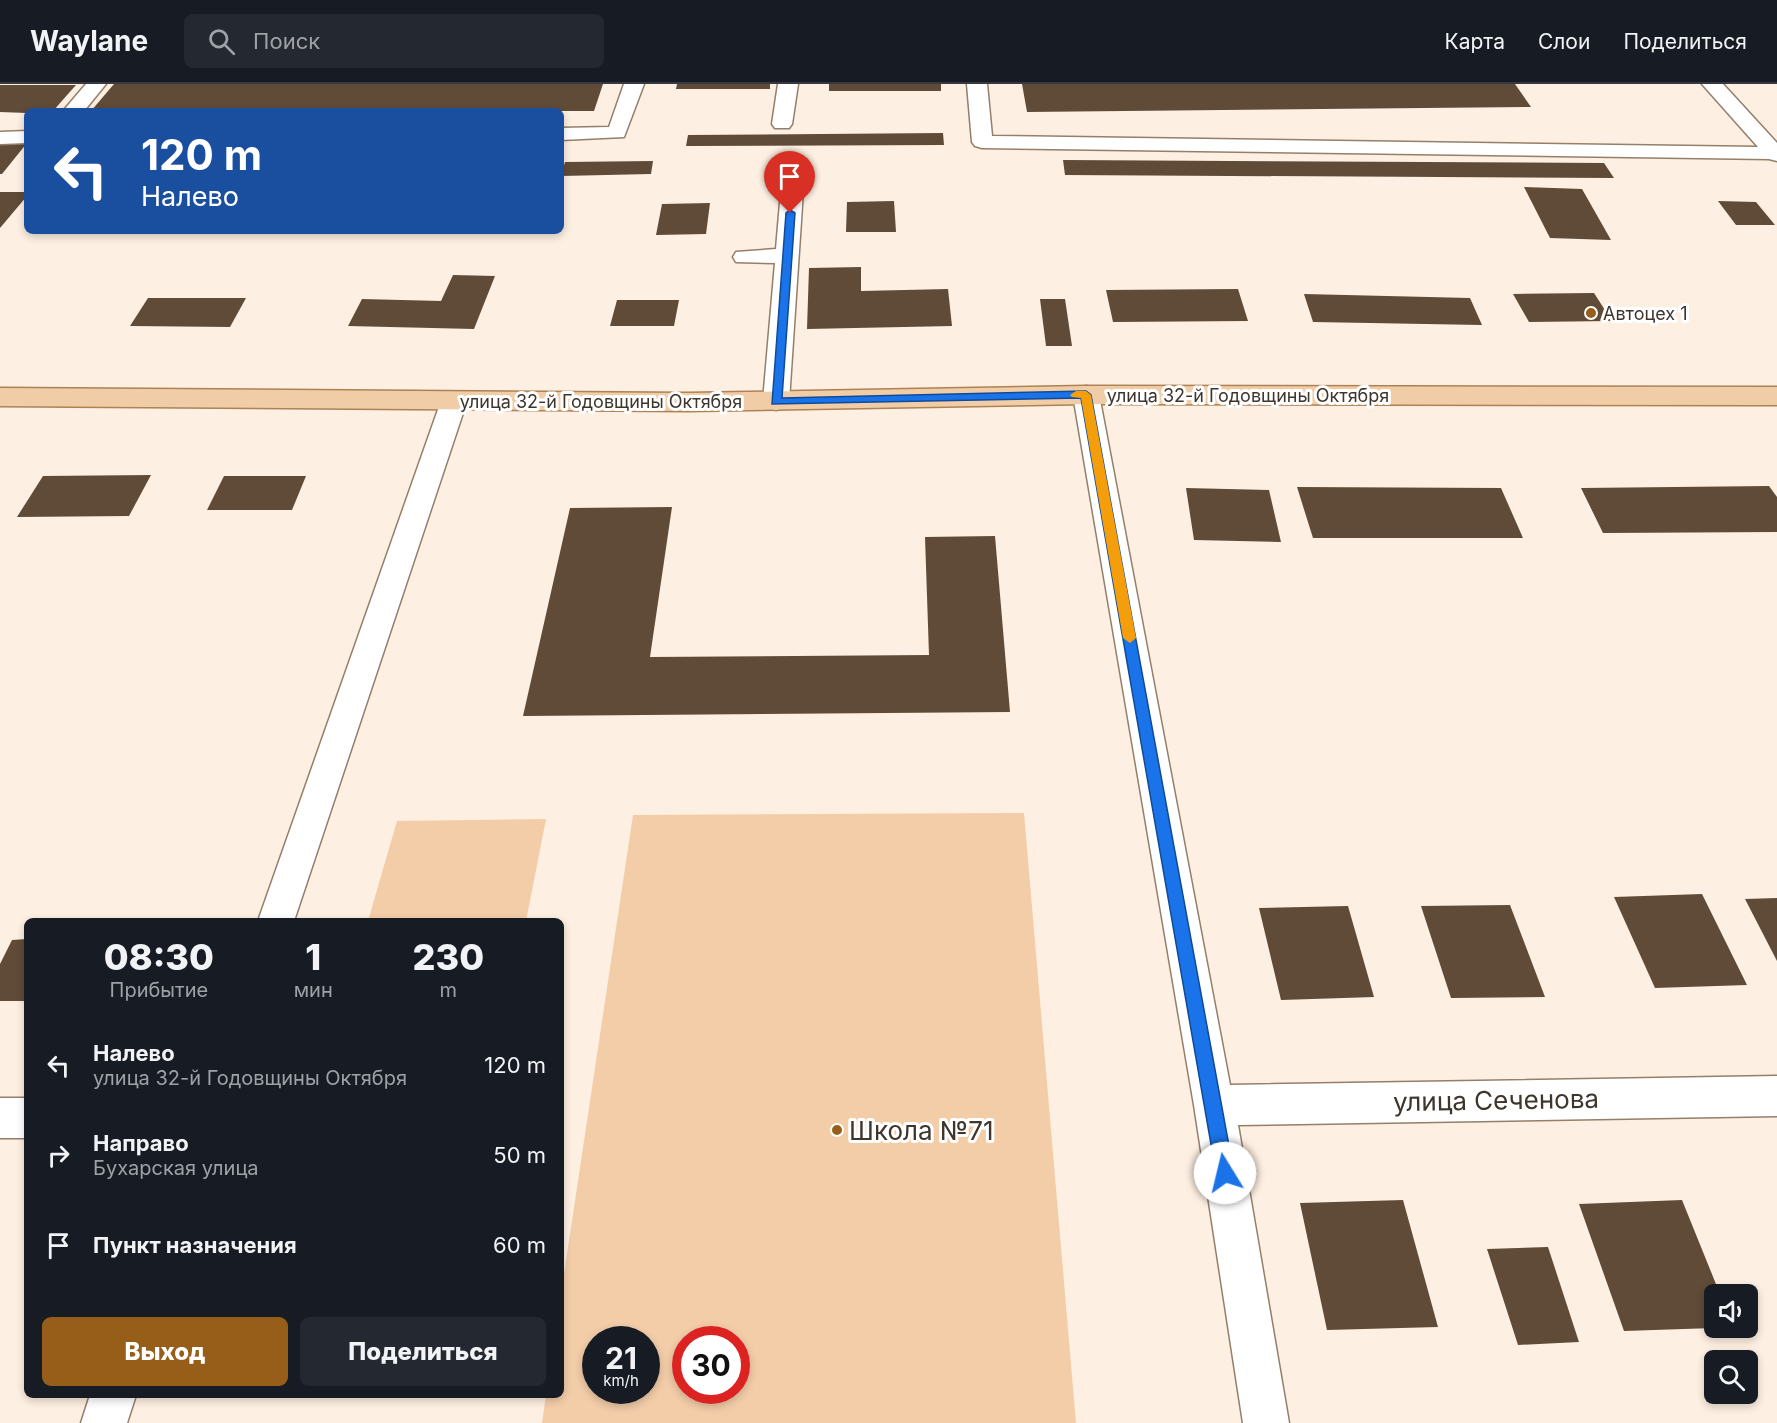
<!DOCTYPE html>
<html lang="ru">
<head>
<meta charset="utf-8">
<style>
	:root { --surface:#171b24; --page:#242831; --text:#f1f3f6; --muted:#9ea1a6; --line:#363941; --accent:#965e18 }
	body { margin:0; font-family:Inter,sans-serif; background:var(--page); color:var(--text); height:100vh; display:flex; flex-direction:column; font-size:22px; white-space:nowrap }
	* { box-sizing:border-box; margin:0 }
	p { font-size:20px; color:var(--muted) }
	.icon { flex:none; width:33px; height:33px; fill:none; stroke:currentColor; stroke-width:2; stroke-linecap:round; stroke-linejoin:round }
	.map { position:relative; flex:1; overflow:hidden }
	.panel { position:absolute; left:24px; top:834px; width:540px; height:480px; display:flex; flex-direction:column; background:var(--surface); border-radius:9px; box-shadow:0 3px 9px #0003 }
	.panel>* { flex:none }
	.banner { position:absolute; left:24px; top:24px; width:540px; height:126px; border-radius:9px; box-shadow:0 3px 9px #0003; background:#1a4fa0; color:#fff; overflow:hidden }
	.buttons { position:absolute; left:1704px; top:1200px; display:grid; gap:12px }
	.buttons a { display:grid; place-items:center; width:54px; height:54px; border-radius:9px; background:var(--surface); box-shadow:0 3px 9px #0003; font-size:30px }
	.speed { position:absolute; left:582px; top:1242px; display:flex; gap:12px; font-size:30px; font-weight:700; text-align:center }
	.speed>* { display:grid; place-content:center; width:78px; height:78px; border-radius:50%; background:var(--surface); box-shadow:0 3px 9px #0003; line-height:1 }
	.speed small { font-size:15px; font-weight:400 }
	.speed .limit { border:9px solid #d22; background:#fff; color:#111 }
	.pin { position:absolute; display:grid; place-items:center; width:51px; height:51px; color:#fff; margin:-62px -26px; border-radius:50% 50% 50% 0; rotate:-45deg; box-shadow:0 0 6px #0007 }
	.pin .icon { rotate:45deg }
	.me { position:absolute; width:66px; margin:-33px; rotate:351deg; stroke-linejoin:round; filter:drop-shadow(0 0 4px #0008) }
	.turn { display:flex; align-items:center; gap:21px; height:126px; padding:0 18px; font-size:27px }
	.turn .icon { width:78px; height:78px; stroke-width:2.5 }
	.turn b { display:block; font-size:42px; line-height:51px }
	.eta { display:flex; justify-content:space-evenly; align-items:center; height:102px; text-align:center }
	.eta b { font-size:36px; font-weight:800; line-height:42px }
	.primary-button { display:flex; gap:12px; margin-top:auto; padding:12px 18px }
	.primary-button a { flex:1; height:69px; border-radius:9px; background:var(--accent); color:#fff; font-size:24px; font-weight:800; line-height:69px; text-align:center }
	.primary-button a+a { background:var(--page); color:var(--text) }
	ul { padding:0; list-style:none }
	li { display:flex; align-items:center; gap:18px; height:90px; padding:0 18px }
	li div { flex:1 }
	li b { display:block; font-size:22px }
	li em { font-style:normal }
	header { display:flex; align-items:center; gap:36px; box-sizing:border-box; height:84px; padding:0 30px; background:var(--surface); border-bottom:2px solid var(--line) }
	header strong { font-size:28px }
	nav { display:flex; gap:33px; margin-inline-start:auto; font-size:21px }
	.search { width:420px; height:54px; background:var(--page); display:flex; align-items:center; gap:15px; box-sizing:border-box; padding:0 21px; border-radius:9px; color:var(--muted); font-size:22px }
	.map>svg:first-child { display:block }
	.green { fill:#f3cda8; fill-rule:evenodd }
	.building { fill:#5f4b37 }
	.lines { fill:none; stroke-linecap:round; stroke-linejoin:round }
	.minor-casing { stroke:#947f6a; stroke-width:3 }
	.major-casing { stroke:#ac8256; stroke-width:3 }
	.minor { fill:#fff; fill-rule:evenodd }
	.major { fill:#f1cda7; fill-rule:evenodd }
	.route { fill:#1a73e8; stroke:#114b97; stroke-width:1.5 }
	.slow { fill:#f59e0b }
	.poi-dot { fill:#965e18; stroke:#fff; stroke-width:2 }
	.labels { text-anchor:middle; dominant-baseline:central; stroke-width:6; stroke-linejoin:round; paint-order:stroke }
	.far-poi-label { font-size:18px; fill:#3e352c; stroke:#fff; text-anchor:start }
	.far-street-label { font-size:18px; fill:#3e352c; stroke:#fff }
	.near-street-label { font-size:26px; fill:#3e352c; stroke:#fff }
	.near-poi-label { font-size:26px; fill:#3e352c; stroke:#fff; text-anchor:start }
</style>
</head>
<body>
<header>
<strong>Waylane</strong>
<div class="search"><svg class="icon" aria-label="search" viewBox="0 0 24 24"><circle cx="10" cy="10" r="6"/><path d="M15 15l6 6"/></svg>Поиск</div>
<nav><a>Карта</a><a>Слои</a><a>Поделиться</a></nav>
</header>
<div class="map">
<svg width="1777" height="1339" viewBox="0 0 1777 1339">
	<rect width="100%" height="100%" fill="#fdefe1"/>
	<path class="green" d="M1024,729L1076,1339H542L546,1311H561V1210L633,731ZM596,1256H646V1306H596ZM686,1256H736V1306H686Z
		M546,735L526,837H368L397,737Z"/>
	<path class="building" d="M114,0H603L594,27H91Z
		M677,0H770V5H676Z
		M829,0H941V7H829Z
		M1022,0H1515L1531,23L1027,28Z
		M0,1H76L53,27L27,29L0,28Z
		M943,49L944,61L686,62L688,51Z
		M0,59H27L2,90H0Z
		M1063,76L1604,79L1614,94L1065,91Z
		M653,77L651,90L561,92L565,78Z
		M1524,103L1582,105L1611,156L1550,154Z
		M0,108H27V112L0,144Z
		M894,117L896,148H846L847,118Z
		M1718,117L1756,118L1775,141H1736Z
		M710,119L706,150L656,151L662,120Z
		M861,183V207L948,205L952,242L807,245L809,184Z
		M453,191L495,192L474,245L348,242L362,215L441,217Z
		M1238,205L1248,237L1113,238L1106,206Z
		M1594,209L1612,237L1529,238L1513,210Z
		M1304,210L1470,214L1482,241L1313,238Z
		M148,214H246L230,243L130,242Z
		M1040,215H1065L1072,262H1046Z
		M617,216H679L674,242H610Z
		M151,391L129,432L17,433L43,392Z
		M224,392H306L292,426H207Z
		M1769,402L1777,413V448L1603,449L1581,404Z
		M1297,403L1501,404L1523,454H1313Z
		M1186,404L1269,406L1281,458L1194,456Z
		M672,423L650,573L929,571L925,453L995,452L1010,628L523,632L570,424Z
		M1702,810L1747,901L1655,904L1614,813Z
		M1777,814V877L1745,815Z
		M1510,821L1545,913L1451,914L1421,822Z
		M1348,822L1374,913L1281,916L1259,824Z
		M27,855V917H0V880L12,856Z
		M1403,1116L1438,1243L1327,1246L1300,1119Z
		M1682,1116L1720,1210H1714V1244L1624,1247L1579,1120Z
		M1548,1163L1579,1258L1518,1261L1487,1165Z"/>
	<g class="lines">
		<g class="minor-casing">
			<path id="minor" d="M86,0H106L84,27H63Z
				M624,0H644L624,53L561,56V44L609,43Z
				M778,0H798L792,40L789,44H775L772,40Z
				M967,0H987L992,52L1758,63L1702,0H1723L1777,59V77L1769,75L982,64L975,62L972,58Z
				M27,47V59L0,60V48Z
				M792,101L800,102L803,107L789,317L785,323L776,326L767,323L763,317L775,179L736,178L733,173L736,168L776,165L781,107L784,102Z
				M1086,302L1095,305L1099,311L1230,1001L1777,992V1032L1238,1041L1289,1339H1243L1194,1021L1073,311L1077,305Z
				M454,308L463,311L467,317L294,837H258L441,317L445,311Z
				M0,1014H27V1054H0Z
				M90,1311H136L127,1339H81Z"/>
		</g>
		<g class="major-casing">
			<path id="major" d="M1086,302L1777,303V321L1086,320L688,327L0,322V304L688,309Z"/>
		</g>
		<use href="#minor" class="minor"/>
		<use href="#major" class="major"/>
	</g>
	<path class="route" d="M790,126L795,129L782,314L1086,307L1091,311L1234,1089L1231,1095L1225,1098L1219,1095L1216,1089L1081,314L772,320L786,129Z"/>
	<path class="slow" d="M1076,307H1086L1091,311L1136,554L1130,559L1123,554L1081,314L1072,313L1070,311Z"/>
	<g class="poi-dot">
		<circle cx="1591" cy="229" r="6"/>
		<circle cx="837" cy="1046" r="6"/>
	</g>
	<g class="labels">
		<g class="far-poi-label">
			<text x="1603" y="229">Автоцех 1</text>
		</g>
		<g class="far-street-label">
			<text x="1248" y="311">улица 32-й Годовщины Октября</text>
			<text x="601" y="317">улица 32-й Годовщины Октября</text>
		</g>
		<g class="near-street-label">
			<text transform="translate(1496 1016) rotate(-1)">улица Сеченова</text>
		</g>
		<g class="near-poi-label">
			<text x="849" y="1046">Школа №71</text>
		</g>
	</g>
</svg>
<div class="buttons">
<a><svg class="icon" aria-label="sound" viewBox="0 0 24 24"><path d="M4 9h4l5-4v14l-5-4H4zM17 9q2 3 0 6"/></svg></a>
<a><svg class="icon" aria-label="search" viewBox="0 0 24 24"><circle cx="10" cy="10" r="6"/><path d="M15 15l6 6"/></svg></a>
</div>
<div class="speed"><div>21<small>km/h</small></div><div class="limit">30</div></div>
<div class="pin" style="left:790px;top:129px;background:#d93025"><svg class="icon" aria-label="arrive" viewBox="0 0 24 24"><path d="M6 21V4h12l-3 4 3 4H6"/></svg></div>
<svg class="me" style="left:1225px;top:1089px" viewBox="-20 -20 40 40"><circle r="19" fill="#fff"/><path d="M0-13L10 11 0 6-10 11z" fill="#1a73e8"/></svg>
<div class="banner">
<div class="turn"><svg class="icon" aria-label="left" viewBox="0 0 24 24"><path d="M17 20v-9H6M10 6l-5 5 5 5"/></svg><div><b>120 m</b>Налево</div></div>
</div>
<section class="panel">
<div class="eta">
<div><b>08:30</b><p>Прибытие</p></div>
<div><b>1</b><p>мин</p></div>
<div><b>230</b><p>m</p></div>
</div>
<ul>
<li><svg class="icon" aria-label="left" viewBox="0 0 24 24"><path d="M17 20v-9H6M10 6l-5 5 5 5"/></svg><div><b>Налево</b><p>улица 32-й Годовщины Октября</p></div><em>120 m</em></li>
<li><svg class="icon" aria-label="right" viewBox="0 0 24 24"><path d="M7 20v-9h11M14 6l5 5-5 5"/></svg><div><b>Направо</b><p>Бухарская улица</p></div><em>50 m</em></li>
<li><svg class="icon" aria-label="arrive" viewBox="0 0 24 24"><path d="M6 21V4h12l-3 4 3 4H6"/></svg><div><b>Пункт назначения</b></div><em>60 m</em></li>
</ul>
<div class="primary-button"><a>Выход</a><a>Поделиться</a></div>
</section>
</div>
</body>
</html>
